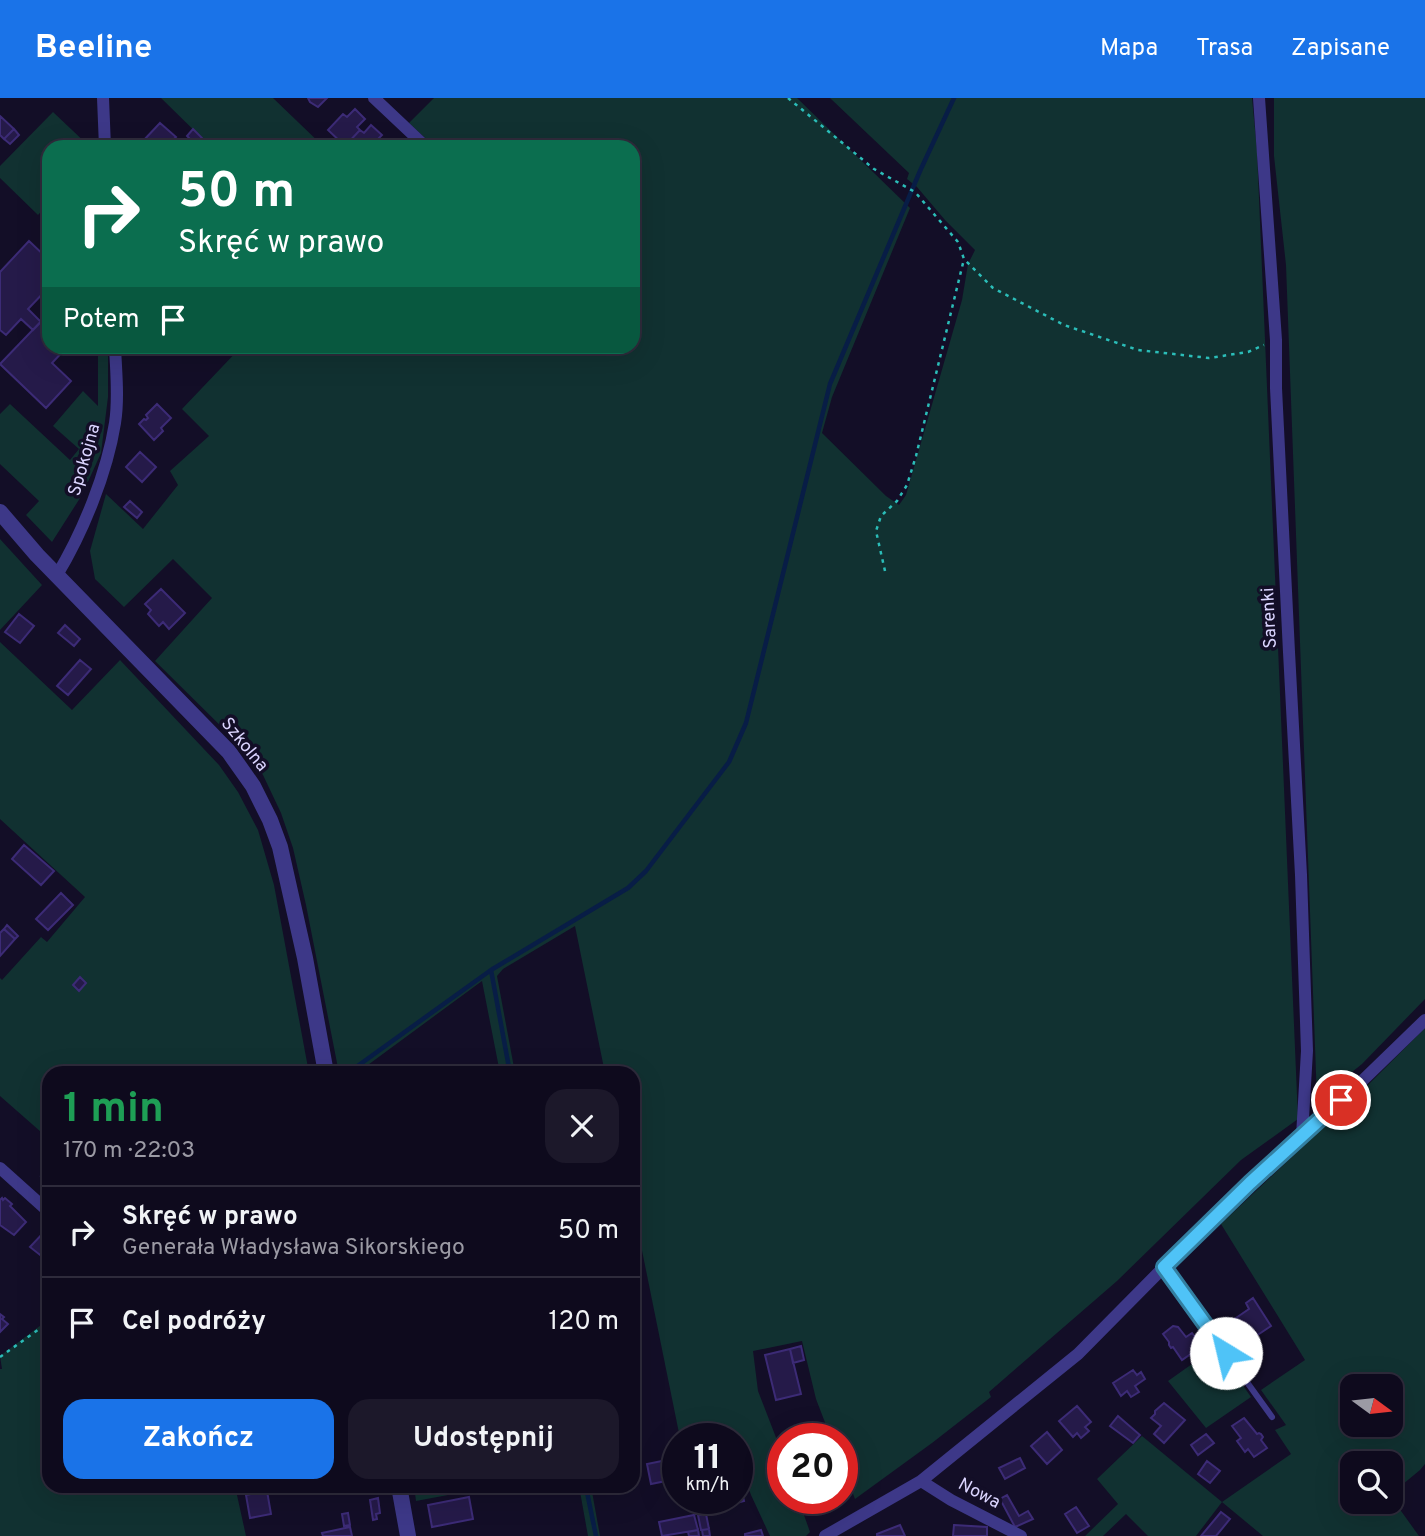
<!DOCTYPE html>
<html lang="pl">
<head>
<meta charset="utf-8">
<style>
	:root { --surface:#0e0a1d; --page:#1c182a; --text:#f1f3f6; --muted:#9b9aa4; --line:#2e2b3b; --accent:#1a73e8 }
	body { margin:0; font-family:Overpass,sans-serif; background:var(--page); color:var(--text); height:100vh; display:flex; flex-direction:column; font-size:26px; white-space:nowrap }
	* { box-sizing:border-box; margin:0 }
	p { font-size:23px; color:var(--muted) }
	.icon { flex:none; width:38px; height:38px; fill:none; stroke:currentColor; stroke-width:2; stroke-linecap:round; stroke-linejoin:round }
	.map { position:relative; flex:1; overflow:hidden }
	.drawer { position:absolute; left:42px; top:968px; width:598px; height:427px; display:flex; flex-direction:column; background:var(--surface); border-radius:21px; box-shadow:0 7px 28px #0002,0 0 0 2px var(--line) }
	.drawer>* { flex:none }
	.guide { position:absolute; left:42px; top:42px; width:598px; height:214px; border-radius:21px; box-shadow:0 7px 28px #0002,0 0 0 2px var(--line); background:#0b6e4f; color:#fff; overflow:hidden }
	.needle { width:46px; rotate:105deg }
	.tools { position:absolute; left:1340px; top:1276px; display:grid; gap:14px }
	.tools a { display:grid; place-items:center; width:63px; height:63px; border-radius:14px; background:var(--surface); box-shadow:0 7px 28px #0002,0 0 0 2px var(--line); font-size:35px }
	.speed { position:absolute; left:662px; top:1325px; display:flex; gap:14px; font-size:35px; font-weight:700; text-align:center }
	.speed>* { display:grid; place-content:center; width:91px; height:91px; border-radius:50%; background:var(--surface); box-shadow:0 7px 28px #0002,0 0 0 2px var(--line); line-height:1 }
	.speed small { font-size:18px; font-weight:400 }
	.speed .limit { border:10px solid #d22; background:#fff; color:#111 }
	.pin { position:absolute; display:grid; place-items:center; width:60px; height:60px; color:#fff; margin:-30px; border:4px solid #fff; border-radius:50%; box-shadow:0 2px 7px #0007 }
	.me { position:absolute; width:77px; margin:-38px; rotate:324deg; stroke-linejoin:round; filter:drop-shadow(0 0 5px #0008) }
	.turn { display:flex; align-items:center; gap:24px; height:147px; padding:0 21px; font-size:32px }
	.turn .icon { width:91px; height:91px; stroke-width:2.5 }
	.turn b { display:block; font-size:49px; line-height:60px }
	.then { display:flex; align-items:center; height:66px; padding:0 21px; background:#0003; gap:14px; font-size:26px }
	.round { display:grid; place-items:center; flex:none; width:74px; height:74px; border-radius:21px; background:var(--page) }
	.summary { display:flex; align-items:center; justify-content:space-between; height:119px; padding:0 21px }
	h1 { font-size:42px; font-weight:700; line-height:52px; color:#1e9e55 }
	.primary-button { display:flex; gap:14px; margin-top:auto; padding:14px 21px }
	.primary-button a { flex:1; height:80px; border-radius:21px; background:var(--accent); color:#fff; font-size:28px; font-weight:700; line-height:80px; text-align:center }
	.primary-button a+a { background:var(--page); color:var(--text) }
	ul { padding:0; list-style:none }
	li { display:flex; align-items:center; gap:21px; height:91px; padding:0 21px; border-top:2px solid var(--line) }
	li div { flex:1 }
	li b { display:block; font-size:26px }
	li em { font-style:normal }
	header { display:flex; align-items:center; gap:42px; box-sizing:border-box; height:98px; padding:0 35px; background:var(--accent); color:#fff }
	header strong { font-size:33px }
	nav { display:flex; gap:38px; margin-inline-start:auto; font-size:24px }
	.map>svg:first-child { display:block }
	.green { fill:#113131; fill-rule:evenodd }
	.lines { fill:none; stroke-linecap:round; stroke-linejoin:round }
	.stream { stroke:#081d46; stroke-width:4.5 }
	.building { fill:#251a49; stroke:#3c2b76; stroke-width:2 }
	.path { stroke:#2bbdb8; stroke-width:2.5; stroke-dasharray:3.5 5; stroke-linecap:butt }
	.service { stroke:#3d3888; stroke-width:6 }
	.minor { stroke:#3d3888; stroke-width:12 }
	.tertiary { stroke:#3d3888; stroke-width:16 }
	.route-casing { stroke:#337fa1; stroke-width:18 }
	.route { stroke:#4fc3f7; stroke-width:12 }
	.labels { text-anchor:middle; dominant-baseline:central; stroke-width:7; stroke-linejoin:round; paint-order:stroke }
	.street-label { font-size:18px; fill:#dbd5ff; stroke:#130e27 }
</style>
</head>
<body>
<header>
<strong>Beeline</strong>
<nav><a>Mapa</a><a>Trasa</a><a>Zapisane</a></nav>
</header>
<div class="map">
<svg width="1425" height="1438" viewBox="0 0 1425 1438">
	<rect width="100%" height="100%" fill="#130e27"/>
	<path class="green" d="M161,0H273L324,49H211Z
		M434,0H797L910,110L832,299L822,335L886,398L899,407L906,397L962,202L968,166L975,152L945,122L917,89L907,81L909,75L830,0H1252L1257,53L1298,1021L1241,1062L1117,1183L989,1294L991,1299L932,1345L855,1401L842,1367V1340H831L816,1301L802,1243L753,1253L758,1293L782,1355V1400H798L810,1434L806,1438H770L751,1397L747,1386L737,1387V1340H680L634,1113V975H605L575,828L503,871L497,878L515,975H500L482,883L357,975H339L306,807L293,750L281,715L263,677L243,650L155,563L212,500L173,461L124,509L95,481L90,453L106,396L143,431L178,387L170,373L209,338L182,311L241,249H248L252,253L257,248H634V49H435L409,25Z
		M1274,0H1425V901L1362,966L1317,1002L1286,167L1274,58Z
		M53,14L90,49H49V105L38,117L0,80V68Z
		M97,249H108V299L101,355L82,397L52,444L26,417L39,403L0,366V316L10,306L70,362L79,351L53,328L83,293L98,308V259Z
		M0,441L42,487L0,532Z
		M0,544L72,612L120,562L219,667L238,694L258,732L274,787L309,975H49V1041L0,998V880L2,882L41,839L47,844L85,799L0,721Z
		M1425,930V1366L1420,1372L1391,1396V1365H1353V1404H1391V1399L1419,1438H1263L1222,1404L1196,1438H1148L1126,1416L1103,1438H1085L1118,1406L1097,1381L1142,1338L1222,1404L1291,1356L1275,1332L1286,1327L1261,1292L1305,1262L1221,1126L1368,987ZM1353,1288H1391V1326H1353Z
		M49,1221V1388H235L246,1438H0V1271H2L0,1258Z
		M1216,1249L1251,1299L1206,1330L1168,1283Z
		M414,1388H496L416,1403Z
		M579,1388H591L600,1438H588Z"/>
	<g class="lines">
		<path class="stream" d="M491,872L510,975
			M352,972L491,872L628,790L646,773L729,664L746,625L830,286L920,73L954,0
			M587,1394L596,1438"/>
	</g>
	<path class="building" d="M308,0H327L318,9L310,4Z
		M355,11L365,21L357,29L360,32L345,48L328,32L343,16L347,19Z
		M0,18L14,31L4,41L0,37Z
		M160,25L176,39L166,49H150L143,43Z
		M371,27L382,37L374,45L377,49L345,48L360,32L364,35Z
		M14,31L19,37L10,46L4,41Z
		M193,31L207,45L204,49H195L190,45L192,43L187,38Z
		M29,143L49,162V189L28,211L41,224L33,232L21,221L6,237L0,232V174Z
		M49,215V248H68L52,265L71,283L46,310L0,266Z
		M157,306L171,320L161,330L163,333L154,342L139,326L144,321L146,322L148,320L146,317Z
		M140,354L156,369L142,384L126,369Z
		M130,403L142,414L137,420L124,409Z
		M161,491L185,515L169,531L163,524L159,528L148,516L151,512L145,506Z
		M19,516L34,528L20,545L5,534Z
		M65,527L80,541L74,548L58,535Z
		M80,562L91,571L68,597L57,588Z
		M24,747L54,773L41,787L12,761Z
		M61,795L73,807L48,832L36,821Z
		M7,827L18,838L15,841L4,831Z
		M4,831L15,841L0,858V835Z
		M80,879L86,885L79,893L73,887Z
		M49,1068V1083L41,1078Z
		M2,1100L3,1102L5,1100L12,1106L10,1108L26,1124L14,1137L0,1127V1102Z
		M45,1133L49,1136V1164L30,1149Z
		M1253,1200L1271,1228L1247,1244L1236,1231L1238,1230L1233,1222L1249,1211L1246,1205Z
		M0,1216L4,1219L2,1221L8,1226L0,1234Z
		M1173,1228L1178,1229L1186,1239L1192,1235L1202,1248L1182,1262L1173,1249L1171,1250L1169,1247V1244L1163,1236Z
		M801,1248L804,1262L793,1265L790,1251Z
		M790,1251L801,1296L776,1302L765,1257Z
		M1133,1272L1137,1277L1141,1274L1145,1281L1135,1288L1139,1294L1131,1299L1127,1293L1121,1298L1113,1285Z
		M1164,1305L1185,1322L1164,1345L1154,1336L1161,1328L1151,1320L1155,1316V1313Z
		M1077,1308L1091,1324L1085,1329L1089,1333L1081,1340L1077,1335L1073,1339L1059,1323Z
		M1118,1318L1140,1337L1133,1345L1110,1328Z
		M1244,1320L1257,1336L1259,1335L1261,1336L1263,1339L1261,1342L1267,1350L1254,1359L1248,1351L1245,1354L1237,1343L1241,1340L1232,1328Z
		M1047,1334L1062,1352L1047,1366L1031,1348Z
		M1206,1336L1214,1345L1198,1357L1191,1347Z
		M1020,1360L1025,1370L1005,1381L999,1370Z
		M672,1361L676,1381L651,1386L647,1366Z
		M1207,1363L1220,1373L1210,1385L1198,1376Z
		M267,1393L271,1416L250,1420L246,1397Z
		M742,1395L744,1403L732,1406L731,1400H737V1397Z
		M1007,1397L1019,1418L1028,1413L1033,1421L1015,1429L1000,1401Z
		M469,1399L473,1421L432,1429L428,1407Z
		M378,1400L380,1415L376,1416L377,1421L373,1422L370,1402Z
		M722,1402L724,1410L696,1416L694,1408Z
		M1076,1409L1089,1428L1077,1435L1065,1416Z
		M1221,1414L1230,1421L1216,1438H1201Z
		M348,1415L350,1427L344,1428L342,1416Z
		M706,1416L709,1431L701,1432L698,1417Z
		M694,1417L698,1432L662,1438L659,1424Z
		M900,1427L905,1438H877V1436Z
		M954,1427L987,1429V1438H953Z
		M350,1429L352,1438H323L322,1435Z
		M709,1431L710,1438H703L702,1432Z
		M698,1432L699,1438H689L688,1434Z
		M761,1432L763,1438H745V1436Z"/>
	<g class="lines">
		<path class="path" d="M788,0L874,71L915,94L958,144L964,161L993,190L1064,227L1138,252L1209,260L1248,254L1264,247
			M885,473L876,433L881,418L897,403L907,387L916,358L964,161
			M0,1259L49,1224"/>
		<path class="service" d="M1164,1169L1272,1319"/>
		<path class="minor" d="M103,0L105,49
			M374,0L426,49
			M1259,0L1276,242V290L1289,554L1301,777L1307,953L1302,1038
			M57,477C83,434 107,375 115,325C119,300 116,274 115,248
			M0,1070L49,1114
			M921,1383L951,1402L1021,1438
			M825,1438L921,1383L1078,1256L1164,1169L1250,1085L1361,984L1425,922"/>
		<path class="tertiary" d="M0,414L37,457L229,654L253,688L270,722L280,749L305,860L326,975
			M399,1388L408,1438"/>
	</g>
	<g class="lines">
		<g class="route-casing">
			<path id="route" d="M1226,1255L1164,1169L1250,1085L1341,1002"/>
		</g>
		<use href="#route" class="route"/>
	</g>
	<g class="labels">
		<g class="street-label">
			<text transform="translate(85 362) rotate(-74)">Spokojna</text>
			<text transform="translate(1270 520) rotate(-93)">Sarenki</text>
			<text transform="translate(244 647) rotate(51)">Szkolna</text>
			<text transform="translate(979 1396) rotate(28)">Nowa</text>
		</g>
	</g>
</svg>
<div class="tools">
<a><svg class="needle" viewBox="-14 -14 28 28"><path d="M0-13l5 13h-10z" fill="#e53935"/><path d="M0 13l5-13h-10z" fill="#9b9aa4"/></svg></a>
<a><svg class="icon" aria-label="search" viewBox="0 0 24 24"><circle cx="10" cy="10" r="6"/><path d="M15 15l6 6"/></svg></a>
</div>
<div class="speed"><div>11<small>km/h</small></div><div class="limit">20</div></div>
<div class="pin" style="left:1341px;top:1002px;background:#d93025"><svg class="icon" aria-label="arrive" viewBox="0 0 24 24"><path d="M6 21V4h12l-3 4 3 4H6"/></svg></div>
<svg class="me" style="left:1226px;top:1255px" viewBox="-20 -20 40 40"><circle r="19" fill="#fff"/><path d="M0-13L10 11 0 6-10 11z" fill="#4fc3f7"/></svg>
<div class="guide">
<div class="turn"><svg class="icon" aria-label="right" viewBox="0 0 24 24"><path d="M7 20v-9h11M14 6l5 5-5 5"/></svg><div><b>50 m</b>Skręć w prawo</div></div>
<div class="then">Potem<svg class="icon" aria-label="arrive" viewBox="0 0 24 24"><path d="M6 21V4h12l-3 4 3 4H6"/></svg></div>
</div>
<section class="drawer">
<div class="summary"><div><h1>1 min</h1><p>170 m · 22:03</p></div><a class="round"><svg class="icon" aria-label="close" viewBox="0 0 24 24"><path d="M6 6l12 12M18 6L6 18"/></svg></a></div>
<ul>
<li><svg class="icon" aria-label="right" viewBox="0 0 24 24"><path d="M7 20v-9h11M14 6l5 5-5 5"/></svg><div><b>Skręć w prawo</b><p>Generała Władysława Sikorskiego</p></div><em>50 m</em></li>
<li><svg class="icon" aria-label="arrive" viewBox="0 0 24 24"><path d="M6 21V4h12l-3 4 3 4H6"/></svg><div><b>Cel podróży</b></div><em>120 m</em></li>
</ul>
<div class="primary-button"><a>Zakończ</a><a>Udostępnij</a></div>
</section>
</div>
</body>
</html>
